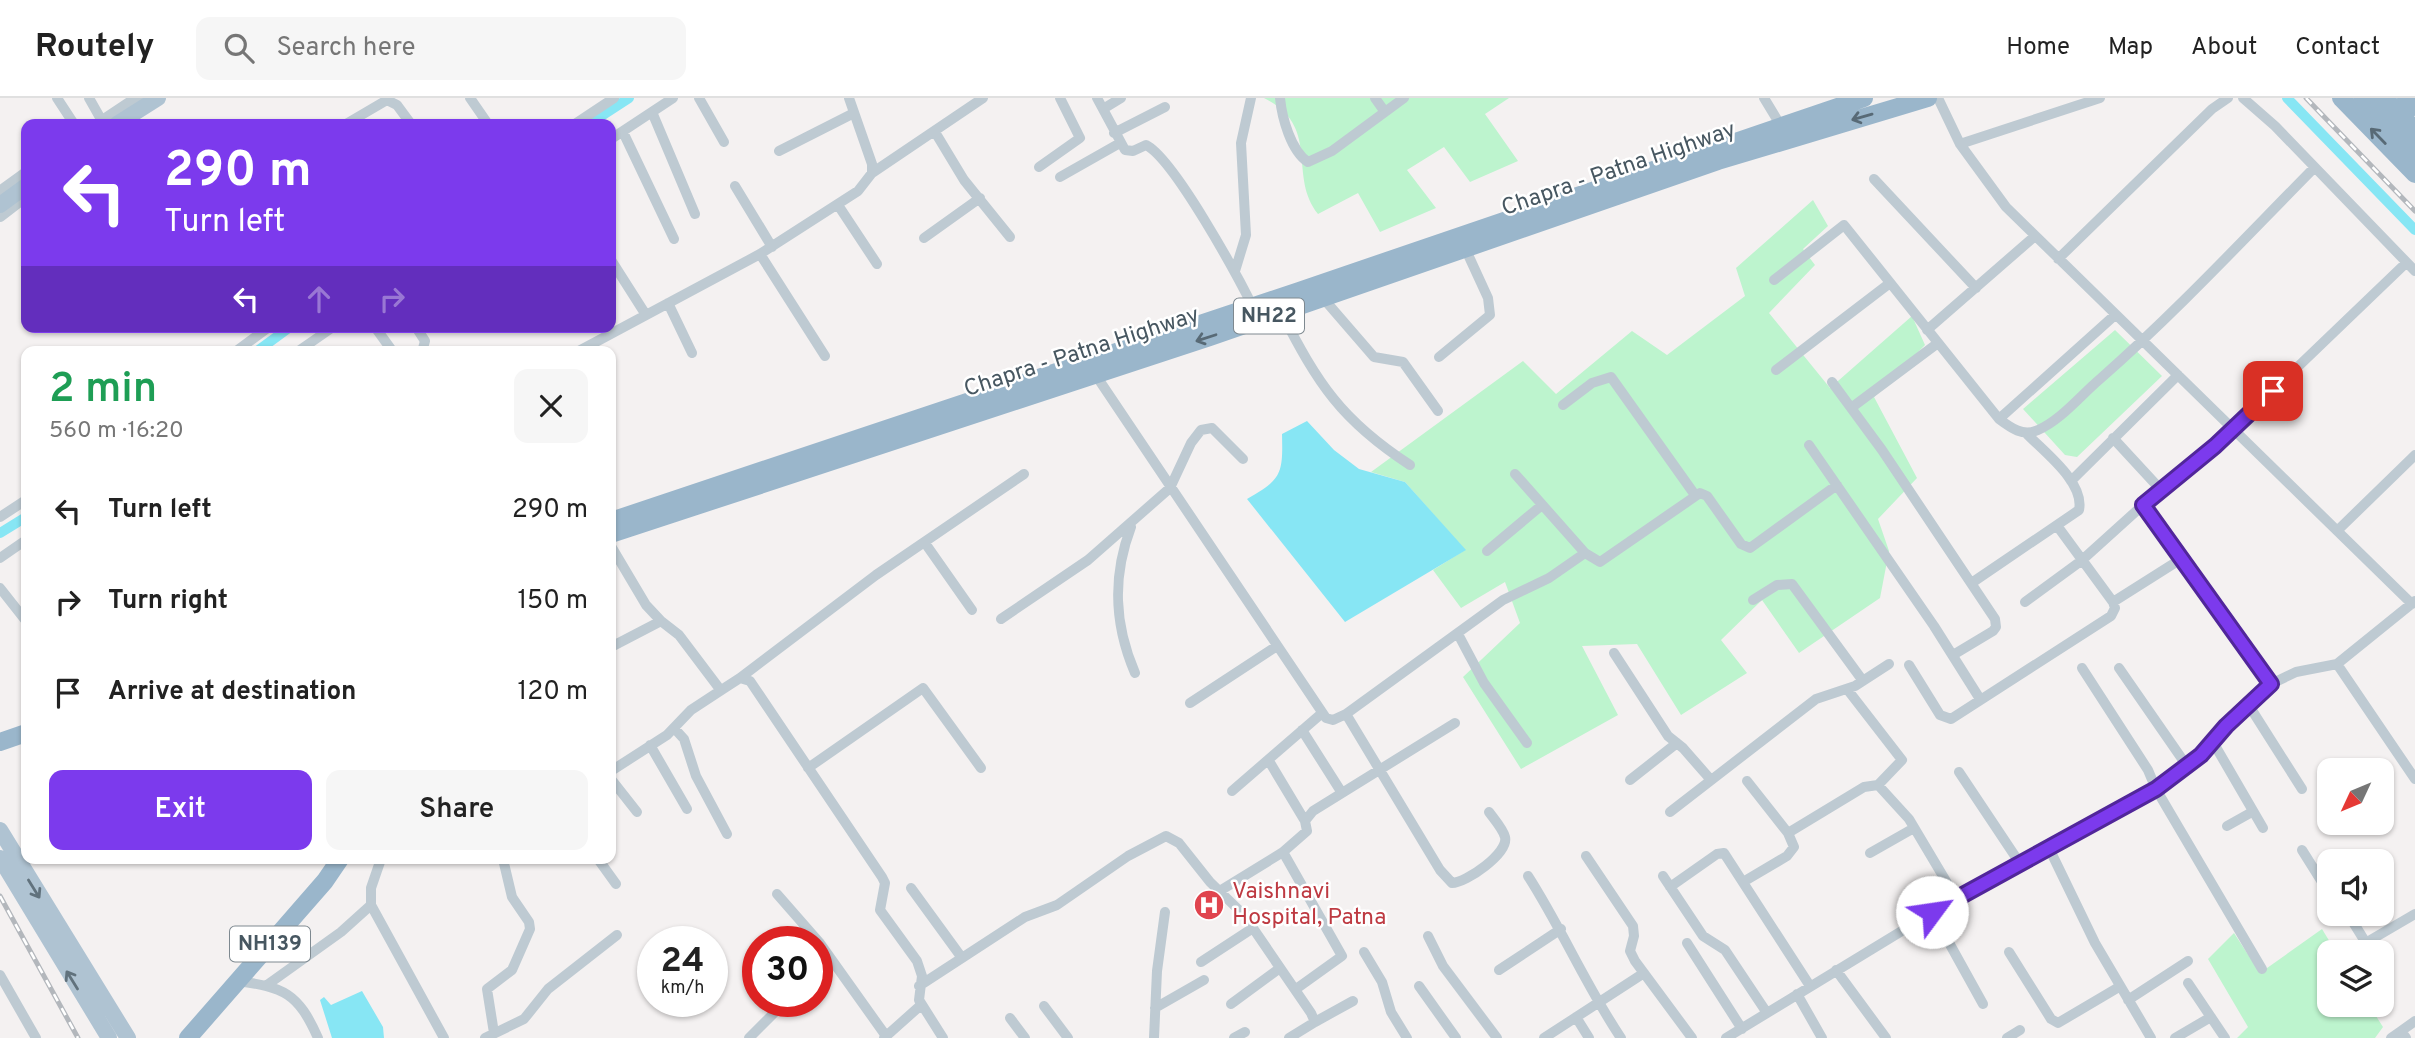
<!DOCTYPE html>
<html lang="en">
<head>
<meta charset="utf-8">
<style>
	:root { --surface:#fff; --page:#f6f6f6; --text:#222; --muted:#767676; --line:#e0e0e0; --accent:#7c3aed }
	body { margin:0; font-family:Overpass,sans-serif; background:var(--page); color:var(--text); height:100vh; display:flex; flex-direction:column; font-size:26px; white-space:nowrap }
	* { box-sizing:border-box; margin:0 }
	p { font-size:23px; color:var(--muted) }
	.icon { flex:none; width:38px; height:38px; fill:none; stroke:currentColor; stroke-width:2; stroke-linecap:round; stroke-linejoin:round }
	.map { position:relative; flex:1; overflow:hidden }
	.side { position:absolute; left:21px; top:248px; width:595px; height:518px; display:flex; flex-direction:column; background:var(--surface); border-radius:14px; box-shadow:0 2px 5px #0004 }
	.side>* { flex:none }
	.guide { position:absolute; left:21px; top:21px; width:595px; height:214px; border-radius:14px; box-shadow:0 2px 5px #0004; background:#7c3aed; color:#fff; overflow:hidden }
	.needle { width:46px; rotate:226deg }
	.controls { position:absolute; left:2317px; top:660px; display:grid; gap:14px }
	.controls a { display:grid; place-items:center; width:77px; height:77px; border-radius:14px; background:var(--surface); box-shadow:0 2px 5px #0004; font-size:35px }
	.speed { position:absolute; left:637px; top:828px; display:flex; gap:14px; font-size:35px; font-weight:700; text-align:center }
	.speed>* { display:grid; place-content:center; width:91px; height:91px; border-radius:50%; background:var(--surface); box-shadow:0 2px 5px #0004; line-height:1 }
	.speed small { font-size:18px; font-weight:400 }
	.speed .limit { border:10px solid #d22; background:#fff; color:#111 }
	.pin { position:absolute; display:grid; place-items:center; width:60px; height:60px; color:#fff; margin:-30px; border-radius:14px; box-shadow:0 4px 10px #0006 }
	.me { position:absolute; width:77px; margin:-38px; rotate:59deg; stroke-linejoin:round; filter:drop-shadow(0 0 5px #0008) }
	.turn { display:flex; align-items:center; gap:24px; height:147px; padding:0 28px; font-size:32px }
	.turn .icon { width:91px; height:91px; stroke-width:2.5 }
	.turn b { display:block; font-size:49px; line-height:60px }
	.lanes { display:flex; align-items:center; height:66px; padding:0 28px; background:#0003; justify-content:center; gap:35px; direction:ltr }
	.lanes .off { opacity:.35 }
	.round { display:grid; place-items:center; flex:none; width:74px; height:74px; border-radius:14px; background:var(--page) }
	.headline { display:flex; align-items:center; justify-content:space-between; height:119px; padding:0 28px }
	h1 { font-size:42px; font-weight:600; line-height:52px; color:#1e9e55 }
	.primary-button { display:flex; gap:14px; margin-top:auto; padding:14px 28px }
	.primary-button a { flex:1; height:80px; border-radius:14px; background:var(--accent); color:#fff; font-size:28px; font-weight:600; line-height:80px; text-align:center }
	.primary-button a+a { background:var(--page); color:var(--text) }
	ul { padding:0; list-style:none }
	li { display:flex; align-items:center; gap:21px; height:91px; padding:0 28px }
	li div { flex:1 }
	li b { display:block; font-size:26px }
	li em { font-style:normal }
	header { display:flex; align-items:center; gap:42px; box-sizing:border-box; height:98px; padding:0 35px; background:var(--surface); border-bottom:2px solid var(--line) }
	header strong { font-size:33px }
	nav { display:flex; gap:38px; margin-inline-start:auto; font-size:24px }
	.search { width:490px; height:63px; background:var(--page); display:flex; align-items:center; gap:18px; box-sizing:border-box; padding:0 24px; border-radius:14px; color:var(--muted); font-size:26px }
	.map>svg:first-child { display:block }
	.green { fill:#bdf4ce }
	.water { fill:#87e6f4 }
	.lines { fill:none; stroke-linecap:round; stroke-linejoin:round }
	.canal { stroke:#87e6f4; stroke-width:10 }
	.minor { stroke:#becad2; stroke-width:10 }
	.tertiary { stroke:#becad2; stroke-width:12 }
	.primary { stroke:#afc3d2; stroke-width:16 }
	.trunk { stroke:#9ab6cb; stroke-width:18 }
	.rail-casing { stroke:#b3b7bc; stroke-width:5 }
	.rail { stroke:#fff; stroke-width:2.5; stroke-dasharray:8; stroke-linecap:butt }
	.oneway { stroke:#586a76 }
	.oneway2 { stroke:#61727d }
	.route-casing { stroke:#51269a; stroke-width:18 }
	.route { stroke:#7c3aed; stroke-width:12 }
	.labels { text-anchor:middle; dominant-baseline:central; stroke-width:5; stroke-linejoin:round; paint-order:stroke }
	.shield { fill:#fff; stroke:#7e8990; stroke-width:2 }
	.shield-label { font-size:21px; font-weight:bold; fill:#475761 }
	.street-label { font-size:23px; fill:#475761; stroke:#fff }
	.health-label { font-size:23px; fill:#be3a42; stroke:#fff; text-anchor:start }
</style>
</head>
<body>
<header>
<strong>Routely</strong>
<div class="search"><svg class="icon" aria-label="search" viewBox="0 0 24 24"><circle cx="10" cy="10" r="6"/><path d="M15 15l6 6"/></svg>Search here</div>
<nav><a>Home</a><a>Map</a><a>About</a><a>Contact</a></nav>
</header>
<div class="map">
<svg width="2415" height="940" viewBox="0 0 2415 940">
	<rect width="100%" height="100%" fill="#f4f1f1"/>
	<path class="green" d="M1264,0H1509L1485,16L1518,63L1470,84L1444,49L1407,72L1436,110L1380,134L1358,95L1318,116C1287,77 1322,29 1264,0Z
		M1813,102L1828,128L1803,151L1815,167L1769,215L1830,290L1912,218L1925,247L1874,299L1917,380L1878,421L1889,453L1880,500L1799,555L1762,502L1721,542L1747,575L1681,617L1637,546L1582,548L1618,617L1521,671L1463,579L1520,525L1505,484L1461,510L1433,472L1465,452L1405,384L1371,374L1523,263L1556,296L1632,233L1667,257L1745,198L1736,170Z
		M2115,232L2162,278L2077,359L2065,357L2023,311Z
		M2322,831L2336,854H2329V906L2369,907L2383,929L2375,940H2237L2248,929L2208,861L2234,835L2260,875Z"/>
	<path class="water" d="M1307,323L1334,352L1359,371L1405,384L1466,452L1345,524L1247,401C1282,381 1283,376 1282,336Z
		M362,893L383,929L384,940H332L320,902L324,899L331,907Z"/>
	<g class="lines">
		<path class="canal" d="M2287,0L2415,132
			M589,26L629,0
			M256,254L290,229
			M0,435L26,419"/>
		<path class="minor" d="M57,0L74,26
			M89,0L102,23
			M470,0L488,26
			M699,0L724,44
			M1097,0L1125,52L1133,53L1146,47C1174,61 1237,177 1253,209
			M1280,0C1282,20 1291,53 1308,64L1332,53L1404,0
			M1375,0L1385,14
			M1764,0L1781,28
			M1938,0L1960,46L2006,109L2412,506
			M2243,0L2275,28L2415,173
			M1103,11L1121,0
			M652,14L695,116
			M346,26L387,2L397,7L411,26
			M575,26L614,0
			M623,34L674,141
			M935,34L964,82L1010,139
			M1114,35L1165,9
			M611,41L673,0
			M1960,46L2100,0
			M779,53L852,16
			M1039,69L1080,40L1060,0
			M872,75L983,0
			M1060,79L1120,45
			M1874,81L1976,190
			M735,88L772,149
			M838,107L877,166
			M924,140L980,100
			M760,156L825,258
			M2058,161L2212,11L2228,0
			M611,162L646,217
			M1235,173L1246,137L1241,45L1251,0
			M1774,182L1844,127L1999,321C2011,330 2023,339 2038,332C2061,322 2081,297 2100,281C2175,215 2243,142 2313,71
			M1323,200L1374,259L1403,264L1438,313
			M668,205L692,255
			M1281,214C1318,286 1341,322 1410,367
			M375,229L393,254
			M416,229L425,243L422,254
			M1927,232L2035,138
			M235,254L269,229
			M297,254L333,229
			M577,254L760,156L858,93L872,75V66L849,0
			M1439,259L1490,217L1488,200L1465,150
			M1776,272L1890,185
			M1095,276L1326,620L1333,622L1346,616L1503,502L1549,480L1585,455
			M1832,284L1882,352L1995,521L1996,529L1993,533L1953,557
			M1563,307L1592,285L1611,279L1695,397
			M1851,310L1938,245
			M1999,321L2115,217
			M2113,340L2161,392
			M1809,347L1934,528L1980,601
			M1515,376L1585,455L1600,464L1700,395L1707,398L1741,446L1750,450L1837,387
			M2071,383L2178,277
			M0,419L26,402
			M1131,429C1112,479 1114,526 1135,575
			M2058,429L2113,504L2181,461
			M2338,432L2415,357
			M925,445L972,512
			M611,448L646,507L661,523L611,549
			M1487,453L1542,407
			M0,460L26,442
			M1973,484L2079,412C2085,384 2043,353 2026,335
			M0,490L26,523
			M1753,502L1777,487L1792,486L1863,583
			M2025,504L2081,463L2143,407
			M1001,521L1088,462L1170,390L1191,345L1201,332L1212,330L1243,361
			M661,523L679,537L719,590L723,591L740,580L750,583L882,779L885,785L880,812L917,863L922,878L919,902L943,940
			M1458,536L1484,585L1527,645
			M1614,555L1668,638L1683,650L1711,682
			M2337,566L2415,681
			M1909,567L1940,617L1951,621L2111,518L2115,510L2113,504
			M2082,570L2148,672L2156,691L2262,871
			M2119,570L2187,668
			M740,580L876,477L1024,376
			M2271,586L2143,407L2234,330L2406,165
			M1847,591L1902,662L1878,687
			M1190,605L1277,548
			M2248,606L2302,691
			M1346,616L1440,772L1452,785C1466,785 1509,755 1505,739C1503,731 1494,721 1489,714
			M674,630L684,641L696,678L727,736
			M1302,632L1342,695
			M2213,644L2263,730
			M650,647L687,711
			M1269,663L1305,723
			M808,670L923,590L981,670
			M611,673L667,637L691,612L723,591
			M1959,674L2019,764
			M611,681L637,714
			M1630,682L1677,645
			M1232,693L1321,616
			M1670,714L1816,601L1855,588L1889,566
			M2227,728L2252,714
			M1788,735L1864,689L1878,687L1909,721L1956,800
			M2048,748L2095,845L2151,940
			M2302,752L2329,795
			M1283,754L1307,733L1305,723L1313,713L1455,625
			M1870,755L1914,730
			M1586,758L1633,828L1634,838L1630,853L1635,863L1692,940
			M381,761L371,790V807L444,940
			M598,761L616,786
			M1528,778C1562,831 1586,888 1621,940
			M1663,778L1703,838L1725,852L1767,915
			M1743,784L1787,758L1794,749L1788,735L1747,683
			M1670,789L1717,756L1724,755L1810,888
			M911,790L962,860
			M1218,794L1283,754L1342,858L1296,891
			M777,796L819,844L886,938
			M1932,814L1983,906
			M2348,816L2366,845
			M1428,838L1443,868L1497,940
			M1687,845L1742,931
			M1364,854L1382,884L1391,914L1407,940
			M2009,854L2051,921L2058,925L2119,889
			M2350,854L2415,816
			M1201,864L1253,830
			M817,872L829,862
			M1499,872L1561,831
			M1836,872L1886,940
			M0,877L36,940
			M237,883C284,889 298,895 318,940
			M2188,885L2225,940
			M267,887L341,834L371,807
			M919,888L1025,819L1057,807L1128,758L1166,738L1179,745L1210,784L1244,817L1311,915L1315,924L1289,940
			M1419,888L1456,940
			M1797,896L1822,940
			M2128,902L2188,863
			M1231,906L1280,870
			M1044,908L1068,940
			M1155,910L1204,882
			M1576,919L1589,940
			M1010,920L1025,940
			M1315,924L1353,903
			M2401,933L2415,923
			M494,935L487,891L512,872L530,831L529,824L512,799L503,761
			M485,940L524,921L548,891L617,837
			M749,940L786,903
			M884,940L921,907
			M1154,940L1157,873L1165,814
			M1234,940L1245,934
			M1544,940L1644,875
			M1726,940L1956,800L2156,691L2201,657L2226,627L2271,586L2296,574L2337,566L2415,503
			M2007,940L2020,932
			M2175,940L2211,919
			M2391,940L2401,933L2406,940"/>
		<path class="tertiary" d="M98,26L137,0
			M0,94L26,75
			M0,118L26,98"/>
		<path class="primary" d="M117,26L158,0
			M0,107L26,88
			M0,732L128,940
			M0,760L109,940"/>
		<path class="trunk" d="M2341,0L2415,76
			M2363,0L2415,54
			M2384,0L2415,32
			M2406,0L2415,9
			M611,423L1299,193L1864,0
			M611,436L1210,239L1718,63L1928,0
			M0,644L26,635
			M188,940L325,783L340,761"/>
		<g class="rail-casing">
			<path id="rail" d="M2306,0L2415,113
				M0,798L78,940"/>
		</g>
		<use href="#rail" class="rail"/>
	</g>
	<defs><path id="oneway-shaft" d="M-6 0H5M1.5-3L5.5 0L1.5 3" fill="none" stroke-width="1.6" stroke-linecap="round" stroke-linejoin="round" transform="scale(1.75)"/></defs>
	<g class="oneway">
		<use href="#oneway-shaft" transform="translate(1862 19) rotate(164)"/>
		<use href="#oneway-shaft" transform="translate(2378 38) rotate(-134)"/>
		<use href="#oneway-shaft" transform="translate(1206 240) rotate(162)"/>
	</g>
	<g class="oneway2">
		<use href="#oneway-shaft" transform="translate(34 791) rotate(58)"/>
		<use href="#oneway-shaft" transform="translate(72 882) rotate(-122)"/>
	</g>
	<g class="lines">
		<g class="route-casing">
			<path id="route" d="M1932,814L2156,691L2201,657L2226,628L2271,586L2143,407L2215,348L2273,293"/>
		</g>
		<use href="#route" class="route"/>
	</g>
	<defs>
		<g id="hospital-disc" transform="scale(1.575)"><circle r="9.5" fill="#e0444e" stroke="#fff"/><path d="M-5-5h3v3.5h4V-5h3V5h-3V1.5h-4V5h-3Z" fill="#fff"/></g>
	</defs>
	<g fill-rule="evenodd">
		<use href="#hospital-disc" x="1209" y="807"/>
	</g>
	<g class="labels">
		<g class="shield">
			<rect x="1234" y="200.5" width="70" height="35" rx="5"/>
			<rect x="230" y="828.5" width="80" height="35" rx="5"/>
		</g>
		<g class="shield-label">
			<text x="1269" y="218">NH22</text>
			<text x="270" y="846">NH139</text>
		</g>
		<g class="street-label">
			<text transform="translate(1619 72) rotate(-19)">Chapra - Patna Highway</text>
			<text transform="translate(1082 255) rotate(-18)">Chapra - Patna Highway</text>
		</g>
		<g class="health-label">
			<text x="1232" y="794">Vaishnavi<tspan x="1232" dy="26">Hospital, Patna</tspan></text>
		</g>
	</g>
</svg>
<div class="controls">
<a><svg class="needle" viewBox="-14 -14 28 28"><path d="M0-13l5 13h-10z" fill="#e53935"/><path d="M0 13l5-13h-10z" fill="#767676"/></svg></a>
<a><svg class="icon" aria-label="sound" viewBox="0 0 24 24"><path d="M4 9h4l5-4v14l-5-4H4zM17 9q2 3 0 6"/></svg></a>
<a><svg class="icon" aria-label="layers" viewBox="0 0 24 24"><path d="M12 4l9 5-9 5-9-5zM3 14l9 5 9-5"/></svg></a>
</div>
<div class="speed"><div>24<small>km/h</small></div><div class="limit">30</div></div>
<div class="pin" style="left:2273px;top:293px;background:#d93025"><svg class="icon" aria-label="arrive" viewBox="0 0 24 24"><path d="M6 21V4h12l-3 4 3 4H6"/></svg></div>
<svg class="me" style="left:1932px;top:814px" viewBox="-20 -20 40 40"><circle r="19" fill="#fff"/><path d="M0-13L10 11 0 6-10 11z" fill="#7c3aed"/></svg>
<div class="guide">
<div class="turn"><svg class="icon" aria-label="left" viewBox="0 0 24 24"><path d="M17 20v-9H6M10 6l-5 5 5 5"/></svg><div><b>290 m</b>Turn left</div></div>
<div class="lanes"><svg class="icon" aria-label="left" viewBox="0 0 24 24"><path d="M17 20v-9H6M10 6l-5 5 5 5"/></svg><svg class="icon off" aria-label="ahead" viewBox="0 0 24 24"><path d="M12 20V5M6 11l6-6 6 6"/></svg><svg class="icon off" aria-label="right" viewBox="0 0 24 24"><path d="M7 20v-9h11M14 6l5 5-5 5"/></svg></div>
</div>
<section class="side">
<div class="headline"><div><h1>2 min</h1><p>560 m · 16:20</p></div><a class="round"><svg class="icon" aria-label="close" viewBox="0 0 24 24"><path d="M6 6l12 12M18 6L6 18"/></svg></a></div>
<ul>
<li><svg class="icon" aria-label="left" viewBox="0 0 24 24"><path d="M17 20v-9H6M10 6l-5 5 5 5"/></svg><div><b>Turn left</b></div><em>290 m</em></li>
<li><svg class="icon" aria-label="right" viewBox="0 0 24 24"><path d="M7 20v-9h11M14 6l5 5-5 5"/></svg><div><b>Turn right</b></div><em>150 m</em></li>
<li><svg class="icon" aria-label="arrive" viewBox="0 0 24 24"><path d="M6 21V4h12l-3 4 3 4H6"/></svg><div><b>Arrive at destination</b></div><em>120 m</em></li>
</ul>
<div class="primary-button"><a>Exit</a><a>Share</a></div>
</section>
</div>
</body>
</html>
